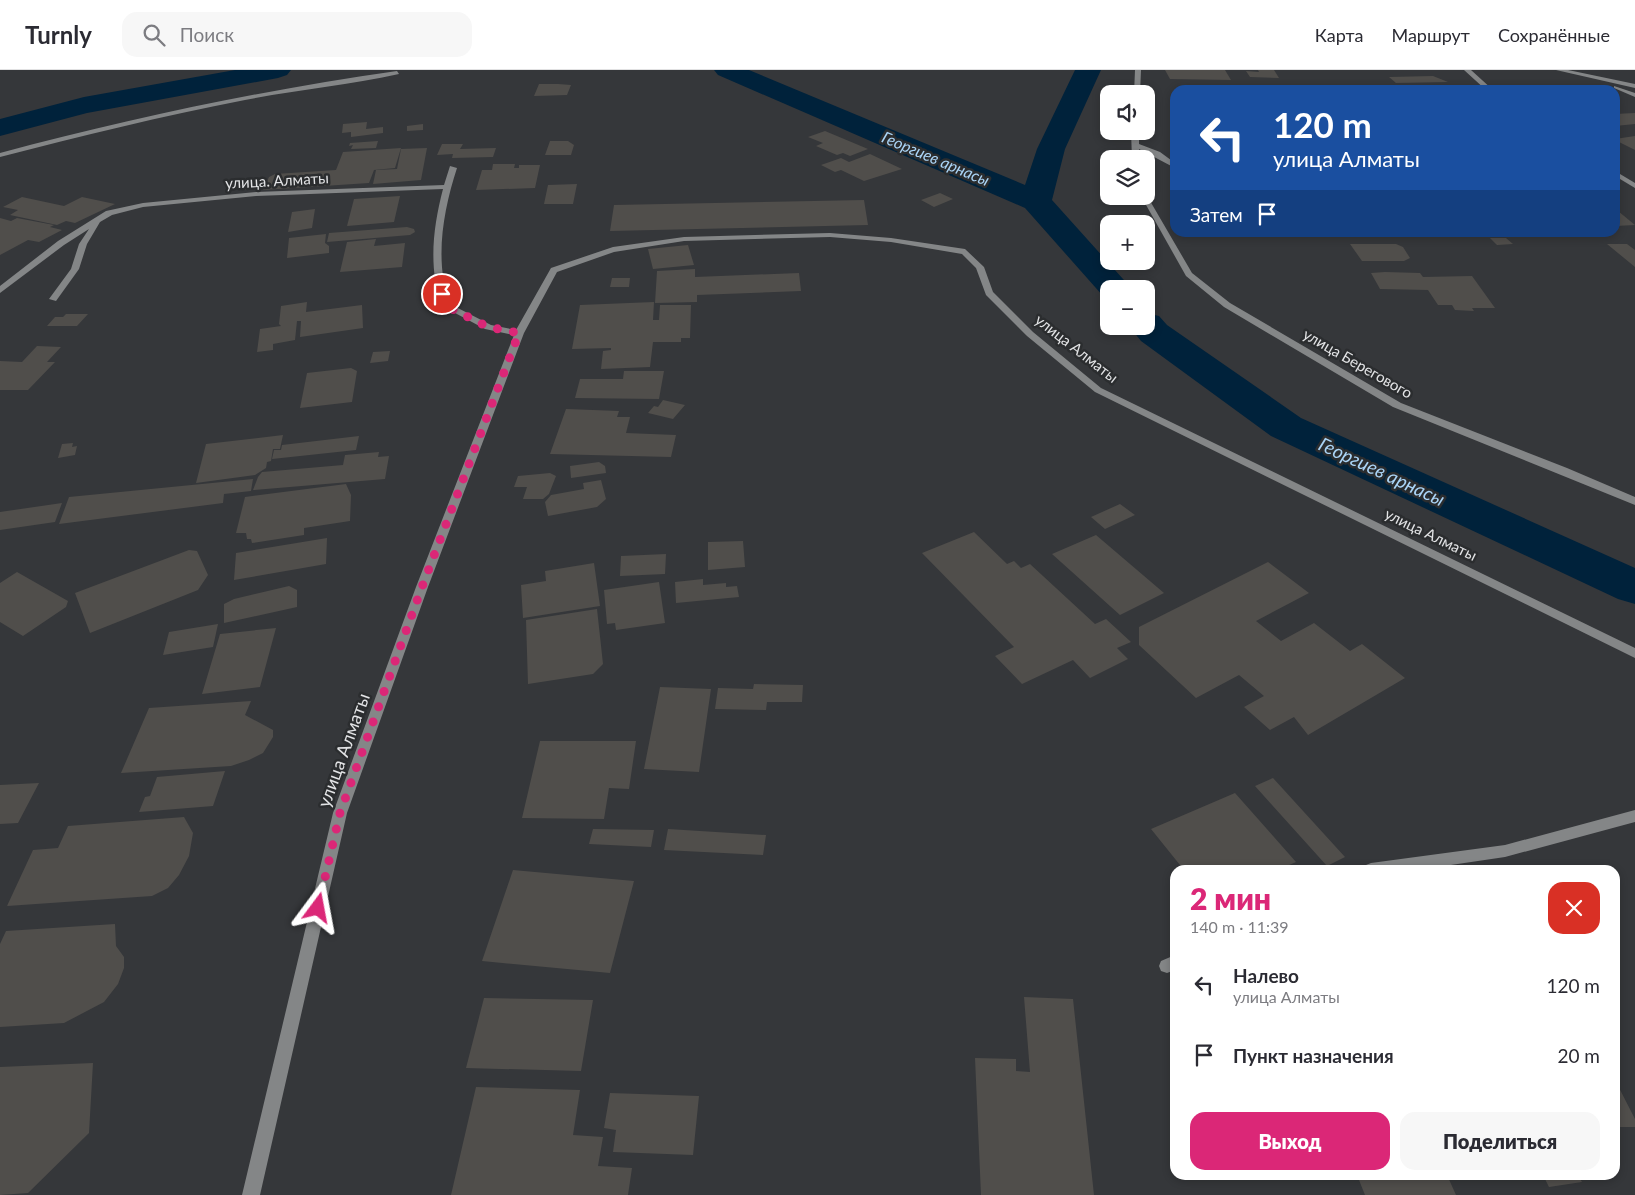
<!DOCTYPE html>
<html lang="ru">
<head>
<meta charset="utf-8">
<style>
	:root { --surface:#fff; --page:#f7f7f7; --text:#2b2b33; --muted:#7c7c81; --line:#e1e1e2; --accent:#db2777 }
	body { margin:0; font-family:Lato,sans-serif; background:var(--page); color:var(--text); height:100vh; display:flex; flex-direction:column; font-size:19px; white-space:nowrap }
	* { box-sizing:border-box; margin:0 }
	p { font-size:16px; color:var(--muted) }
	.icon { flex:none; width:28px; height:28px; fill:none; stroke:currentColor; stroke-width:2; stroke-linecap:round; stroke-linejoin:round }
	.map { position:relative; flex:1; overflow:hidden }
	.details { position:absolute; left:1170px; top:795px; width:450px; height:315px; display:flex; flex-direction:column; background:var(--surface); border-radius:15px; box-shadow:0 2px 8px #0003 }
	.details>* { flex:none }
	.top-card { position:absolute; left:1170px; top:15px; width:450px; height:152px; border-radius:15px; box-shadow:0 2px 8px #0003; background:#1a4fa0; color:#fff; overflow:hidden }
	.tools { position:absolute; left:1100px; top:15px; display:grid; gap:10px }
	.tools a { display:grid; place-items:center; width:55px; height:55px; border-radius:10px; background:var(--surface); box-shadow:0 2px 8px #0003; font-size:25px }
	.pin { position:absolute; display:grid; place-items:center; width:42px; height:42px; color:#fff; margin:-21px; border:2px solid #fff; border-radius:50%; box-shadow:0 1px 5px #0007 }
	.me { position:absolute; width:55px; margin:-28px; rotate:13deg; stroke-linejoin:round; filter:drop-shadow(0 0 4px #0008) }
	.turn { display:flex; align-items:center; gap:18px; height:105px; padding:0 20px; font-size:22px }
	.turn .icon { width:65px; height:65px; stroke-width:2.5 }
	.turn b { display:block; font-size:35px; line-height:42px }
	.then { display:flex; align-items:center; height:48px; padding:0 20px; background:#0003; gap:10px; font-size:19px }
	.round { display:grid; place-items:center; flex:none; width:52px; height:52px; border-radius:15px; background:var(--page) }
	.head { display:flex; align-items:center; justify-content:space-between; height:85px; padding:0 20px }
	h1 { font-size:30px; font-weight:800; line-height:38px; color:var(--accent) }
	.action { display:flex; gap:10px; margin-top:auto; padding:10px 20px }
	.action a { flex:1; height:58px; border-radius:15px; background:var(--accent); color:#fff; font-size:20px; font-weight:800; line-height:58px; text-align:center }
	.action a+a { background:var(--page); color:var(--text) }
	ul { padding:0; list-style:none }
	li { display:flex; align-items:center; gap:15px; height:70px; padding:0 20px }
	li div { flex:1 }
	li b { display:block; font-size:19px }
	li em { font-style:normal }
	header { display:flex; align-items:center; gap:30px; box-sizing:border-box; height:70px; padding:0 25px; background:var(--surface); border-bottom:1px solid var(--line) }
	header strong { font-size:24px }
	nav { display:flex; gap:28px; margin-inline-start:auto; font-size:18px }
	.search { width:350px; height:45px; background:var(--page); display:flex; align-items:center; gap:12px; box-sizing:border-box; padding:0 18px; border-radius:15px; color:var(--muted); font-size:19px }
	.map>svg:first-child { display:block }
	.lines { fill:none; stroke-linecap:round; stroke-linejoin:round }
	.canal { fill:#00223b; fill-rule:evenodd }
	.building { fill:#504e4b }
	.minor { fill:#848687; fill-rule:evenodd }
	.route { stroke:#db2777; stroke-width:9; stroke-dasharray:0 16.2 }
	.labels { text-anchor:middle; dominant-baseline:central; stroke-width:5; stroke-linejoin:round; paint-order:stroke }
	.far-street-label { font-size:15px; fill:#e3e4e6; stroke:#2b2d2f }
	.far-water-label { font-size:16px; font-style:italic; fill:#aad4f6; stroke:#2b2d2f }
	.street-label { font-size:18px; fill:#e3e4e6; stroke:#2b2d2f }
	.water-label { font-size:19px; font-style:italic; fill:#aad4f6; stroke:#2b2d2f }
</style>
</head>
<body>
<header>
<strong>Turnly</strong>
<div class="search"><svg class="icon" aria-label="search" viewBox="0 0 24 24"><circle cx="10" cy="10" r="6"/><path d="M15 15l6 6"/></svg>Поиск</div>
<nav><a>Карта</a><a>Маршрут</a><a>Сохранённые</a></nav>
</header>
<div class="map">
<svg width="1635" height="1125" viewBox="0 0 1635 1125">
	<rect width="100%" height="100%" fill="#35373a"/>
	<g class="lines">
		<path class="canal" d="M235,0H291L287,5L278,8L87,43L0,66V49L84,27Z
			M714,0H749L1025,115L1037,79L1075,0H1101L1065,79L1052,130L1132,219H1109V228L1103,226L1025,138L718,5Z
			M1146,243L1159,246L1167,255L1301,348L1635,498V534L1618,529L1271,366L1141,271L1129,256H1146Z"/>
	</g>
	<path class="building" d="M1165,0H1225L1231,10L1170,9Z
		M1258,0H1274L1279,8L1250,7L1246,1L1259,2Z
		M1433,6L1448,12L1396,13L1389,7Z
		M539,14H558L571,15L567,25L534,26Z
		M1635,43V54L1615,56V44Z
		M367,52L366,59L383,57V63L351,67V62L342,63L343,54Z
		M423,54V60L407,61V56Z
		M825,61L868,79L850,86L843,83L837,85L816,76L823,73L808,67Z
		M1635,66V80L1615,70V69Z
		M378,71L376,78L351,79L353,75L349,76L350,73Z
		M550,71H568L574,75L571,85H545Z
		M442,74H463L460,79L496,78L493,87L452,88L453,84L437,85Z
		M401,78L395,98L374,100L369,113L263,120L269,107L275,104L336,100L343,82Z
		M427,78L421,110L373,114L376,100L397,99L401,79Z
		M870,84L902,99L864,111L841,100L835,102L821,95L841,88L849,92Z
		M493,94H515L514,98H519V95H540L535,118L476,120L482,100H492Z
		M255,109L254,113L262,112L260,119L237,120L242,110Z
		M577,114L573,134H544L548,115Z
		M940,123L953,129L934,137L921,130Z
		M400,126L394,152L347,156L354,129Z
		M22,127L64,136L82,127L115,134L75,153L66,151L57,155L10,145L18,140L3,137Z
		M864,130L868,155L610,161L614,135Z
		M315,139L312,158L288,162L292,142Z
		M1615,140L1618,141L1635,155L1615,156Z
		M0,148L11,151L17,148L54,155L50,157L62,160L39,172L28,170L0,185Z
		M407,157L414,159L415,162L410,165L327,172L329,163Z
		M326,164L325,173L329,176V183L287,188L289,168Z
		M1490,168H1506L1513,174L1497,175Z
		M376,169L374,176L405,173L402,197L340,202L347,172Z
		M1350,174H1396L1403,177L1410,188L1404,191H1362Z
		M1607,174H1627L1635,180V197Z
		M688,175L694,195L653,199L648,179Z
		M695,199V207L799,203L801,221L697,225V232L655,233L657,201Z
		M1385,202L1420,203L1423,207L1472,206L1495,238H1472L1474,241L1455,240L1452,235H1438L1428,220L1380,219L1371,203Z
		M612,208H630L629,217H610Z
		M307,232L306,242L362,235L363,258L300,267L301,251H297L295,270L273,274V280L257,282L260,259L281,256L279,254L281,236Z
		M654,232L653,250H659L660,235H691L690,268H681V272H653L650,297L601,299L603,281L611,280V278L572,279L580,235Z
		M66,244H88L77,256H47L55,247H63Z
		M37,276L61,277L47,292H55L28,320H0V291L22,292Z
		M390,281L388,291L370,293L373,282Z
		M351,298L357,301L352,332L300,338L307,303Z
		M624,301H664L659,329L575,328L580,309H623Z
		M663,330L685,335L673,349L648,343L654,336L658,337Z
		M566,339L619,341L617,347H630L626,363L676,365L671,387L550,384Z
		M283,365L280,379H273L271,391L267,392L266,398L255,405L196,413L206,374Z
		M359,366L356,380L272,389L274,380H281L282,375Z
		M73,373L72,377L77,376L75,385L58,388L62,374Z
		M379,382L378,387L389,386L385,409L253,420L258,407L262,402L343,395L345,385Z
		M599,392L605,396L606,403L571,408L570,396Z
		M550,403L556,406L549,424L543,429H523L527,417H514L518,406Z
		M253,409L251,421L224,424L223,433L59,454L69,427Z
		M601,410L606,429L597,437L548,446L545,432L551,425L584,419L583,413Z
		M346,414L351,425L350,451L304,458V465L252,473L251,469H247L246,463H236L245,427Z
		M62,433L55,452L0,460V442Z
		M1120,434L1135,445L1105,459L1091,447Z
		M974,462L1007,494L1014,491L1021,498L1030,494L1095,554L1106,549L1131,572L1117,578L1128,589L1090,608L1073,590L1022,614L995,586L1014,577L922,483Z
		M1096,465L1164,523L1120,545L1052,484Z
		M327,468L326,494L234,510L236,483Z
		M743,471L745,497L708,500V472Z
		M189,480L197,481L208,505L198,520L90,563L75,523Z
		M666,484L665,504L620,506L621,486Z
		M1268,492L1309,523L1256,551L1281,571L1314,553L1350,581L1362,574L1405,608L1308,665L1294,647L1270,660L1244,637L1264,626L1239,605L1196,628L1139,575V557Z
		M594,493L600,536L523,548L521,515L546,511L545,501Z
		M17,502L68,531L66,537L23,566L0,552V513Z
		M703,509V515L726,513V517L737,516L739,527L676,533L675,512Z
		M659,512L665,553L616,560L615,553L607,554L604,520Z
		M289,516L297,520V537L224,553V534L234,529Z
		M597,539L603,594L593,604L528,614L526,550Z
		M218,554L213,577L163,585L169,562Z
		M276,558L260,617L202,624L220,564Z
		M754,614L803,615L802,632H767L766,640L715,639L718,618L753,619Z
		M660,617L711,619L699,702L644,699Z
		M251,631L245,645L273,660V667L263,683L249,690L231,696L121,703L149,638Z
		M540,671H636L629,719L609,718L604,749L522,748Z
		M225,701L213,736L139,742L145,727L150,726L157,707Z
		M1273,708L1345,787L1327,796L1255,716Z
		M39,713L18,753L0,754V715Z
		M1235,723L1296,792L1278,800H1184L1151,759Z
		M184,747L193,763L189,786L179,805L168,818L152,826L7,836L33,780L58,778L68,756Z
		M593,759L654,760L651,777L589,774Z
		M668,759L766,765L763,785L664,780Z
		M513,800L634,811L610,903L482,891Z
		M115,854L116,876L124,887V898L118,914L104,932L64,953L0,957V874L6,861Z
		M1024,927L1073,929L1094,1125H981L975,988L1016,989V1001L1030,1002Z
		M484,928L593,930L581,1001L466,998Z
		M93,993L89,1063L28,1123L0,1125V997Z
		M1615,1010L1635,1049V1057H1615Z
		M476,1017L580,1020L573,1065L603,1067L598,1096L632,1098L628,1125H451Z
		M610,1023L699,1026L693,1085L613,1082L616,1060L604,1058Z
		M1357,1105H1447L1456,1125H1365Z
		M1543,1105H1578L1582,1112L1549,1117Z"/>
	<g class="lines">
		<path class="minor" d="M1135,0H1141L1140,24H1134Z
			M1464,0H1471L1493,20H1486Z
			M1556,0H1568L1635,14V18Z
			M397,1L399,4C348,15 296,20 245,30C162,46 81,66 0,87V83C131,48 263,20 397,1Z
			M1614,16L1635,23V27L1614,18Z
			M1131,61H1139V74L1160,82L1175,93V98L1139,79L1140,89H1132Z
			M450,96L457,98C443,141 434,192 450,234L491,255L516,260L551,198L613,177L684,167L830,163L891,168L965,179L984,197L993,222L1033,262L1101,318L1635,578V588L1095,322L1027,266L986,225L976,198L962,184L891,172L830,167L684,171L614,182L557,202L524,263L428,517L347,743L260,1125H242L333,743L416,517L514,265L485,259L442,236C428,199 433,157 443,119L256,126L143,137L112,145L100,152L87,174L79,199L56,231L49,229L71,199L79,174L89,159L64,175L0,223V216L58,171L106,141L143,133L256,122L444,115Z
			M1615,101L1635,113V118L1615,106Z
			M1146,124L1192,203L1230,233L1401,333L1567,398L1635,427V435L1393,337L1224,237L1186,206L1141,126H1146Z
			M1635,740V752L1505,787L1417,800H1363L1366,795L1371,793L1505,775Z
			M1175,885V900L1167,903L1161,901L1159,896L1161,891Z"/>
	</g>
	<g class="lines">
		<path class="route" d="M318,838L340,743L422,517L519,263L488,257L446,236L442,224"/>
	</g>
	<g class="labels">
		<g class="far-street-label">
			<text transform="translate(277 110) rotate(-3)">улица. Алматы</text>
			<text transform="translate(1077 278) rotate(38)">улица Алматы</text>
			<text transform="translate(1358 293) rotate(30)">улица Берегового</text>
			<text transform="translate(1431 464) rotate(26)">улица Алматы</text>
		</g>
		<g class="far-water-label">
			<text transform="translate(936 88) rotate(23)">Георгиев арнасы</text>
		</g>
		<g class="street-label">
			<text transform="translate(343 680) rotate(-70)">улица Алматы</text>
		</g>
		<g class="water-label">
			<text transform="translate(1382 401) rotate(25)">Георгиев арнасы</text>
		</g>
	</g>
</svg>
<div class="tools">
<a><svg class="icon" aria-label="sound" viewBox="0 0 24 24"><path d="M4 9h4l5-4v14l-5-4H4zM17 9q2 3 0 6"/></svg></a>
<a><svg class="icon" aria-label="layers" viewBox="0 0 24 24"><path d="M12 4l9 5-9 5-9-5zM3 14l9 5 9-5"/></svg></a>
<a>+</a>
<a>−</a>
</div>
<div class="pin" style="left:442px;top:224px;background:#d93025"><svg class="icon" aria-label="arrive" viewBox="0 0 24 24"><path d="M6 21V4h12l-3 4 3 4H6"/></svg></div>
<svg class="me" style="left:318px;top:838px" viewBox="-20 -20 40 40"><path d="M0-17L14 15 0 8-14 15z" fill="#db2777" stroke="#fff" stroke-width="4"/></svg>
<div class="top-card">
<div class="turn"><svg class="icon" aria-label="left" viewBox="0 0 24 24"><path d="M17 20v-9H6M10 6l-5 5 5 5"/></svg><div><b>120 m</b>улица Алматы</div></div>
<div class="then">Затем<svg class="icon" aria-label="arrive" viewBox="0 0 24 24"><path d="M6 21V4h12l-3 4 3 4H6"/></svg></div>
</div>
<section class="details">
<div class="head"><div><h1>2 мин</h1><p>140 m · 11:39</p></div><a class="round" style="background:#d93025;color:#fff"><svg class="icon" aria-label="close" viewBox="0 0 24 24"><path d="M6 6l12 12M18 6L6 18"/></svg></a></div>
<ul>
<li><svg class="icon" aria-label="left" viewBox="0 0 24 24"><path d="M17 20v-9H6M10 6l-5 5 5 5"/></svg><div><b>Налево</b><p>улица Алматы</p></div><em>120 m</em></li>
<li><svg class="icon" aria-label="arrive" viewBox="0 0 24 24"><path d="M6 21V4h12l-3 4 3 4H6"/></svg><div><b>Пункт назначения</b></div><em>20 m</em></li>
</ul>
<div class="action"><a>Выход</a><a>Поделиться</a></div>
</section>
</div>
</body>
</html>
